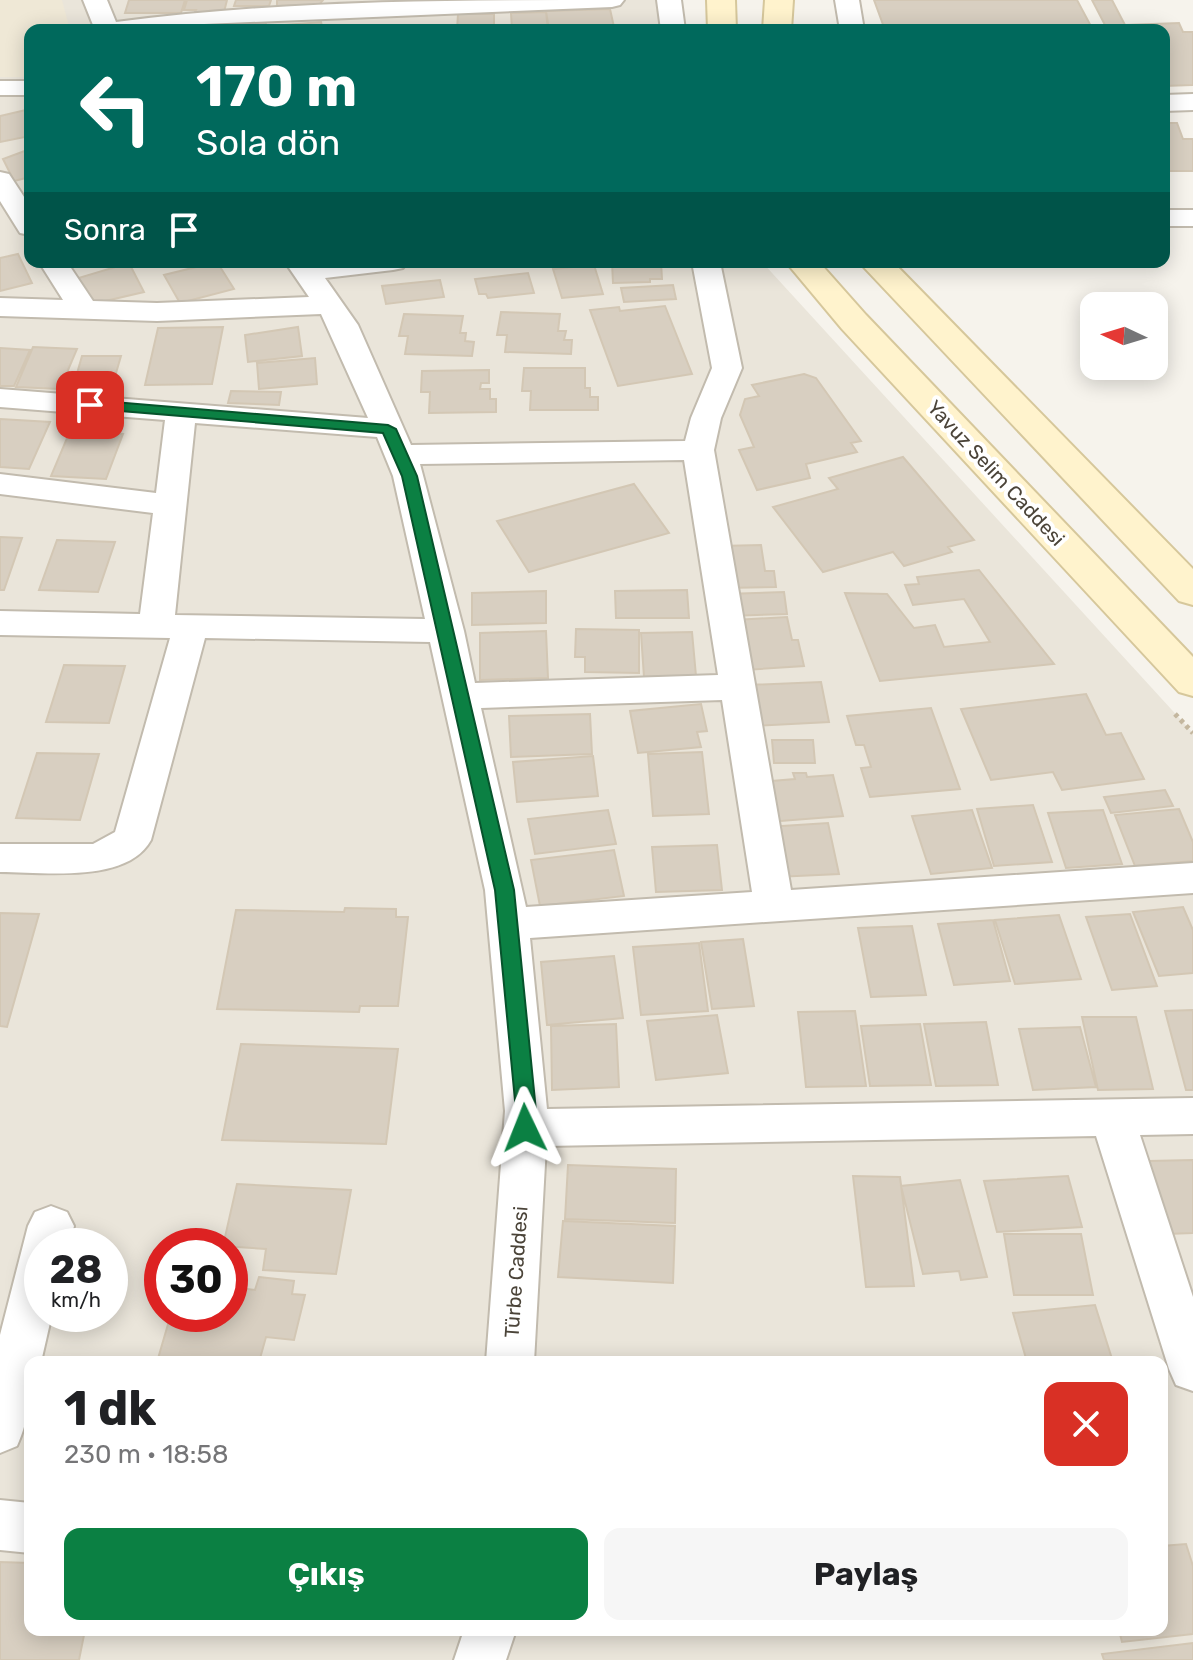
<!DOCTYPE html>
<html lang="tr">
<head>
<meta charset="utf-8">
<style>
	:root { --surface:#fff; --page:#f6f6f6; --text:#202124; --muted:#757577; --accent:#0b8043 }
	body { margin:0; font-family:Rubik,sans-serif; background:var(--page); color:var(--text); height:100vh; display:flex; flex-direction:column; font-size:30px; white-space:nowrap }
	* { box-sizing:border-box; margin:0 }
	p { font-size:26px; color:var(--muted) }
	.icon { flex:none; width:44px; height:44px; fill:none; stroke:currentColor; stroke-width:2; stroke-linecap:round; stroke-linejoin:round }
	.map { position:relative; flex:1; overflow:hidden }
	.details { position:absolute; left:24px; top:1356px; width:1144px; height:280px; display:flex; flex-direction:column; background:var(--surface); border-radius:16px; box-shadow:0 4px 20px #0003 }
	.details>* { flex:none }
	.top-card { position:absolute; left:24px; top:24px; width:1146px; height:244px; border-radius:16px; box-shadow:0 4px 20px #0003; background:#00695c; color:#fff; overflow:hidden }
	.needle { width:52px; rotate:274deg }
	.buttons { position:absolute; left:1080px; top:292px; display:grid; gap:16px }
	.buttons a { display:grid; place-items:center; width:88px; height:88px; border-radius:16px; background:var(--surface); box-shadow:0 4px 20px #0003; font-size:40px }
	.speed { position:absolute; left:24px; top:1228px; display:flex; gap:16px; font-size:40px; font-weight:700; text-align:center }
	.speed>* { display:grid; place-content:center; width:104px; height:104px; border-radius:50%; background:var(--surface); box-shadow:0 4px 20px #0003; line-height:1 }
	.speed small { font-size:20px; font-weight:400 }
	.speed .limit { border:12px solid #d22; background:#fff; color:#111 }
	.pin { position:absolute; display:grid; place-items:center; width:68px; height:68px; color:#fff; margin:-34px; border-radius:16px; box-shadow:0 4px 12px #0006 }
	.me { position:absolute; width:88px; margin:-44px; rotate:358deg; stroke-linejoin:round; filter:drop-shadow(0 0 6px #0008) }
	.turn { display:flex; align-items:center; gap:28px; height:168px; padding:0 40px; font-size:36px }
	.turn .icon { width:104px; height:104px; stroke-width:2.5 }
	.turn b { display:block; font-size:56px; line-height:68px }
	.then { display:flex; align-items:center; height:76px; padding:0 40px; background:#0003; gap:16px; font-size:30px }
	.round { display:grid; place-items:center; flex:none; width:84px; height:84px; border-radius:16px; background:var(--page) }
	.overview { display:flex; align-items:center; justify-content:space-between; height:136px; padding:0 40px }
	h1 { font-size:48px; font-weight:700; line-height:60px }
	.primary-button { display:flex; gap:16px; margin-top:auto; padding:16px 40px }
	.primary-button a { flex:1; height:92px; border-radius:16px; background:var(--accent); color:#fff; font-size:32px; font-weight:700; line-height:92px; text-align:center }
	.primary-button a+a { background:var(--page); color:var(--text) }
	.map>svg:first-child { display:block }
	.residential { fill:#eae5da; fill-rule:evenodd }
	.education { fill:#efe8d6 }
	.building { fill:#d8cfc1; stroke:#d3c7b4; stroke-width:2 }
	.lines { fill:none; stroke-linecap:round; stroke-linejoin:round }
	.minor-casing { stroke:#c2bbae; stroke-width:4 }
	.secondary-casing { stroke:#d6c79b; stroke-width:4 }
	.path { stroke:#c4b79f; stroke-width:5; stroke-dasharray:4 4; stroke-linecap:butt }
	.minor { fill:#fff; fill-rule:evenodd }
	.secondary { fill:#fff3cd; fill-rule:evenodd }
	.route { fill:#0b8043; stroke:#07532c; stroke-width:2 }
	.labels { text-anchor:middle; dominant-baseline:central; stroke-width:8; stroke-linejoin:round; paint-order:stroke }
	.street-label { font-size:20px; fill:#4b4439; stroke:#fff }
</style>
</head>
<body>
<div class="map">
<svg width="1193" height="1660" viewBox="0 0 1193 1660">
	<rect width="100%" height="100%" fill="#f6f3ec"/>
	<path class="residential" d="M0,0H678L683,30H30V262H762L1193,733V1660H0ZM42,1246H110V1314H42ZM162,1246H230V1314H162ZM30,1362H1162V1630H30Z"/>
	<path class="education" d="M0,0H62L70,30H30V77H0Z"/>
	<path class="building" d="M129,0H185L181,13H125Z
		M187,0H227L224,12H195L196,10H184Z
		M236,0H271L269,6H234Z
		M277,0H323L319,5L277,6Z
		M874,0H1077L1093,30H885Z
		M1092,0H1112L1125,25L1179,23L1183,32H1193V85L1164,86V30H1112L1110,25H1105Z
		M610,9L614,27L549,30L546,11Z
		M546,12L548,30H512L511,13Z
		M458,14H494V30H457Z
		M265,21L268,30H229L228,25Z
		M321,22L323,30H287L286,25Z
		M30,109V136L0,142V116Z
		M1164,123H1177L1183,139H1193V171H1164Z
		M30,149V177L14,181L3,159Z
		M18,254L32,283L0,291V258Z
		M217,262L234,289L180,303L164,275Z
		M612,262H661L662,279H650V282L613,283Z
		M129,263L144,292L88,305L75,279Z
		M594,265L603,294L562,298L553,269Z
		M528,273L534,293L488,298L486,294H479L475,279Z
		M440,280L444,297L386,304L382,286Z
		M673,285L676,299L624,302L621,288Z
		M665,306L692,374L618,386L590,310L619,307L620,311Z
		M501,312L560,314L558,331H566L564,340H572L571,354L505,352L507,335H497Z
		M404,314L463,316L460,333H466L465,341L474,342L472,356L405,354L408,336H399Z
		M223,327L212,384L145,385L158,328Z
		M298,327L302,356L248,362L245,335Z
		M33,347L77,349L60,389L16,387Z
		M0,348L30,350L14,386H0Z
		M82,356H121L111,390L72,391Z
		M315,358L317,384L259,389L257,363Z
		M524,368H585V388H590V397H598V410H530L531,391H522Z
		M489,370V383H481L480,389H490V399H496V412L429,413L430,392H421L422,371Z
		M804,374L816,378L861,441L851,443L857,452L806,464L810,478L757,490L739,450L754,447L740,415L745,399L759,396L752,385Z
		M231,391L281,392L279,405L228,403Z
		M0,419L50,422L29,469L0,467Z
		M70,431L123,434L106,479L51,476Z
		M903,457L974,540L948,547L952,552L904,566L893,552L823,572L773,507L838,489L829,478Z
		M634,484L669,533L529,572L497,521Z
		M0,537L22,538L4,590H0Z
		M57,540L115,542L98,592L39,590Z
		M761,545L765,571H774L776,587L725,588L720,546Z
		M979,570L1054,664L880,681L845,593L887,594L914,628L935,625L944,647L990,642L964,599L913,605L905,585L919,584L917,577Z
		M687,590L689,618H616L615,591Z
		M546,591V623L472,625V593Z
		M784,592L787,614L728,616L725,594Z
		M787,617L792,640H798L804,666L745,670L735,620Z
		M576,629L639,630V673L585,672V657H575Z
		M546,631L548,678L480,680V633Z
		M692,632L696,676L644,677L641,633Z
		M64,665L125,666L109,723L46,722Z
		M821,682L829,722L754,726L747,685Z
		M1086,694L1106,735L1121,733L1144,779L1062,790L1053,772L991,780L961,709Z
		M701,704L707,731L697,732L701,747L638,753L630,711Z
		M931,708L960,789L870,797L861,768L871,767L864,745H856L847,716Z
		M590,714L592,754L511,757L509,716Z
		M772,740H813L815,763H774Z
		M702,752L709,814L653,816L648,754Z
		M37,753L99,754L80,820L16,818Z
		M593,756L598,796L517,802L513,762Z
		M793,773H806L807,777L833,775L843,816L768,822L759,782L795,779Z
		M1165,790L1173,806L1111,813L1104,797Z
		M1033,805L1052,862L994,866L977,809Z
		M1179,809L1193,842V861L1135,866L1115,815Z
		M608,810L616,844L535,854L528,819Z
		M972,810L992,868L931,874L912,816Z
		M1103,810L1122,864L1066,868L1048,813Z
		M828,823L839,874L776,877L767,827Z
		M717,845L722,890L656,892L652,847Z
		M614,850L624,896L540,906L531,860Z
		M1183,907L1193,930V973L1159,976L1133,912Z
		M345,908L396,909V917H408L398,1006H360L359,1012L217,1009L236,910L344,912Z
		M0,913L39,914L7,1027L0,1026Z
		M1130,914L1157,986L1112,990L1086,917Z
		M1059,915L1081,979L1015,984L995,920Z
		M993,920L1010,981L954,985L938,924Z
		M912,926L926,995L871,997L858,928Z
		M743,939L754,1006L712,1009L701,942Z
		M699,943L708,1011L641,1015L633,947Z
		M614,956L623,1018L547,1025L541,962Z
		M1193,1010V1090H1186L1165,1011Z
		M855,1011L866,1086L806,1087L798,1012Z
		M717,1015L728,1073L656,1080L647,1021Z
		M1082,1017H1136L1153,1089L1098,1090Z
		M986,1022L998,1085L936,1086L924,1024Z
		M616,1024L619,1087L552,1090L551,1026Z
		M920,1024L931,1085L870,1086L861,1026Z
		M1080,1027L1096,1087L1033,1090L1019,1029Z
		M241,1044L398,1049L386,1144L222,1140Z
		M1193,1160V1233L1167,1234L1149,1161Z
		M568,1165L676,1169L675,1223L565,1219Z
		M853,1176L900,1177L914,1286L866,1287Z
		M1068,1176L1082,1227L997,1232L984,1181Z
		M960,1180L987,1277L961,1280L959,1271L923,1274L901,1186Z
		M237,1184L351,1190L336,1274L263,1270L266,1249L223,1246Z
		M563,1221L675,1226L673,1283L558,1277Z
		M1004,1234H1081L1093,1295H1014Z
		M259,1277L294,1281L292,1294L305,1295L294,1340L266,1337L259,1362H157L171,1314H230V1287L255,1290Z
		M1095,1305L1113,1362H1027L1013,1313Z
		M1186,1544L1193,1566V1634L1122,1642L1119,1630H1162V1546Z
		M0,1562L30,1563V1630H85L79,1660H0Z
		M1193,1643V1660H1104L1102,1654Z"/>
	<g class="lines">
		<g class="minor-casing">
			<path id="minor" d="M83,0H107L116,22C284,0 454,0 624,0L620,5L612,7L204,24L163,30H95Z
				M657,0H681L685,30H661Z
				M835,0H859L864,30H840Z
				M0,81H30V95H0Z
				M1193,94V110L1164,111V95Z
				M0,172L9,174L30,206V235L20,233L0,201Z
				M1164,210H1193V226H1164Z
				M39,262H67L93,301L157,303L309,297L285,262H407L403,268L393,270L325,278L358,325L411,445L685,441L691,418L712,368L692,262H720L742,368L721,418L714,450L791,890L1193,863V893L530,938L547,1109L1193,1098V1134L1140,1135L1193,1297V1391L1176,1385L1169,1369L1096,1136L546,1146L534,1362H486L505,1111L485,890L430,642L205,638L151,840C127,884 43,872 0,872V844H93L115,832L170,638L0,635V611L140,614L153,513L0,494V474L156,493L165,420L0,407V389L368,418L321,314L157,321L0,316V298L63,300ZM195,423L377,437L393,476L425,619L175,615ZM684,460L718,675L475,683L464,631L420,464ZM722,700L752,892L526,907L481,708Z
				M51,1206L67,1212L74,1226L69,1246H42V1314H52L41,1362H30C30,1393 30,1418 17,1446L0,1453V1335L28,1226L35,1212Z
				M0,1500L30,1503V1553L0,1550Z
				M464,1630H516L506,1660H454Z"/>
		</g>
		<g class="secondary-casing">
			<path id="secondary" d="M707,0H735L736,30H708Z
				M765,0H793L791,30H763Z
				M786,262H819L866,315L1193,657V696L1179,692L842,329Z
				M859,262H893L1193,569V605L1179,601Z"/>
		</g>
		<path class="path" d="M1175,714L1193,733"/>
		<use href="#minor" class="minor"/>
		<use href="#secondary" class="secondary"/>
	</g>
	<path class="route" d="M90,400L388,425L396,429L417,476L514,890L536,1111L532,1134L525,1137L518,1134L515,1128L516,1111L495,890L402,476L383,433L85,408V402Z"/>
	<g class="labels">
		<g class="street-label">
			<text transform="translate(996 473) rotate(47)">Yavuz Selim Caddesi</text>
			<text transform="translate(516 1272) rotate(-86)">Türbe Caddesi</text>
		</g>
	</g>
</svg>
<div class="buttons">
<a><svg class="needle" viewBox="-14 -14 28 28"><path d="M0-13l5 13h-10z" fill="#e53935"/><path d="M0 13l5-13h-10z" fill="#757577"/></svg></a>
</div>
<div class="speed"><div>28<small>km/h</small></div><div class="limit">30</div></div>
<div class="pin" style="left:90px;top:405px;background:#d93025"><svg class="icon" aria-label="arrive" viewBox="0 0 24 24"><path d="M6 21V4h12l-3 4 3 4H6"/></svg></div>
<svg class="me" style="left:525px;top:1128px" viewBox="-20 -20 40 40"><path d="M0-17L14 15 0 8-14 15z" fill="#0b8043" stroke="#fff" stroke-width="4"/></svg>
<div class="top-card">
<div class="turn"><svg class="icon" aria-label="left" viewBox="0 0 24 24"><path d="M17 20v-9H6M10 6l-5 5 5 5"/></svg><div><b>170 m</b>Sola dön</div></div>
<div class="then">Sonra<svg class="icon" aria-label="arrive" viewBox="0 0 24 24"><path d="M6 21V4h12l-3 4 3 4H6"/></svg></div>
</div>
<section class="details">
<div class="overview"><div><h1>1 dk</h1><p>230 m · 18:58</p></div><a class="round" style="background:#d93025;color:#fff"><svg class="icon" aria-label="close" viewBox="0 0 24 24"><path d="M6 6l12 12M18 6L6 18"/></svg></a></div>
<div class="primary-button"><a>Çıkış</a><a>Paylaş</a></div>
</section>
</div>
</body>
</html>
